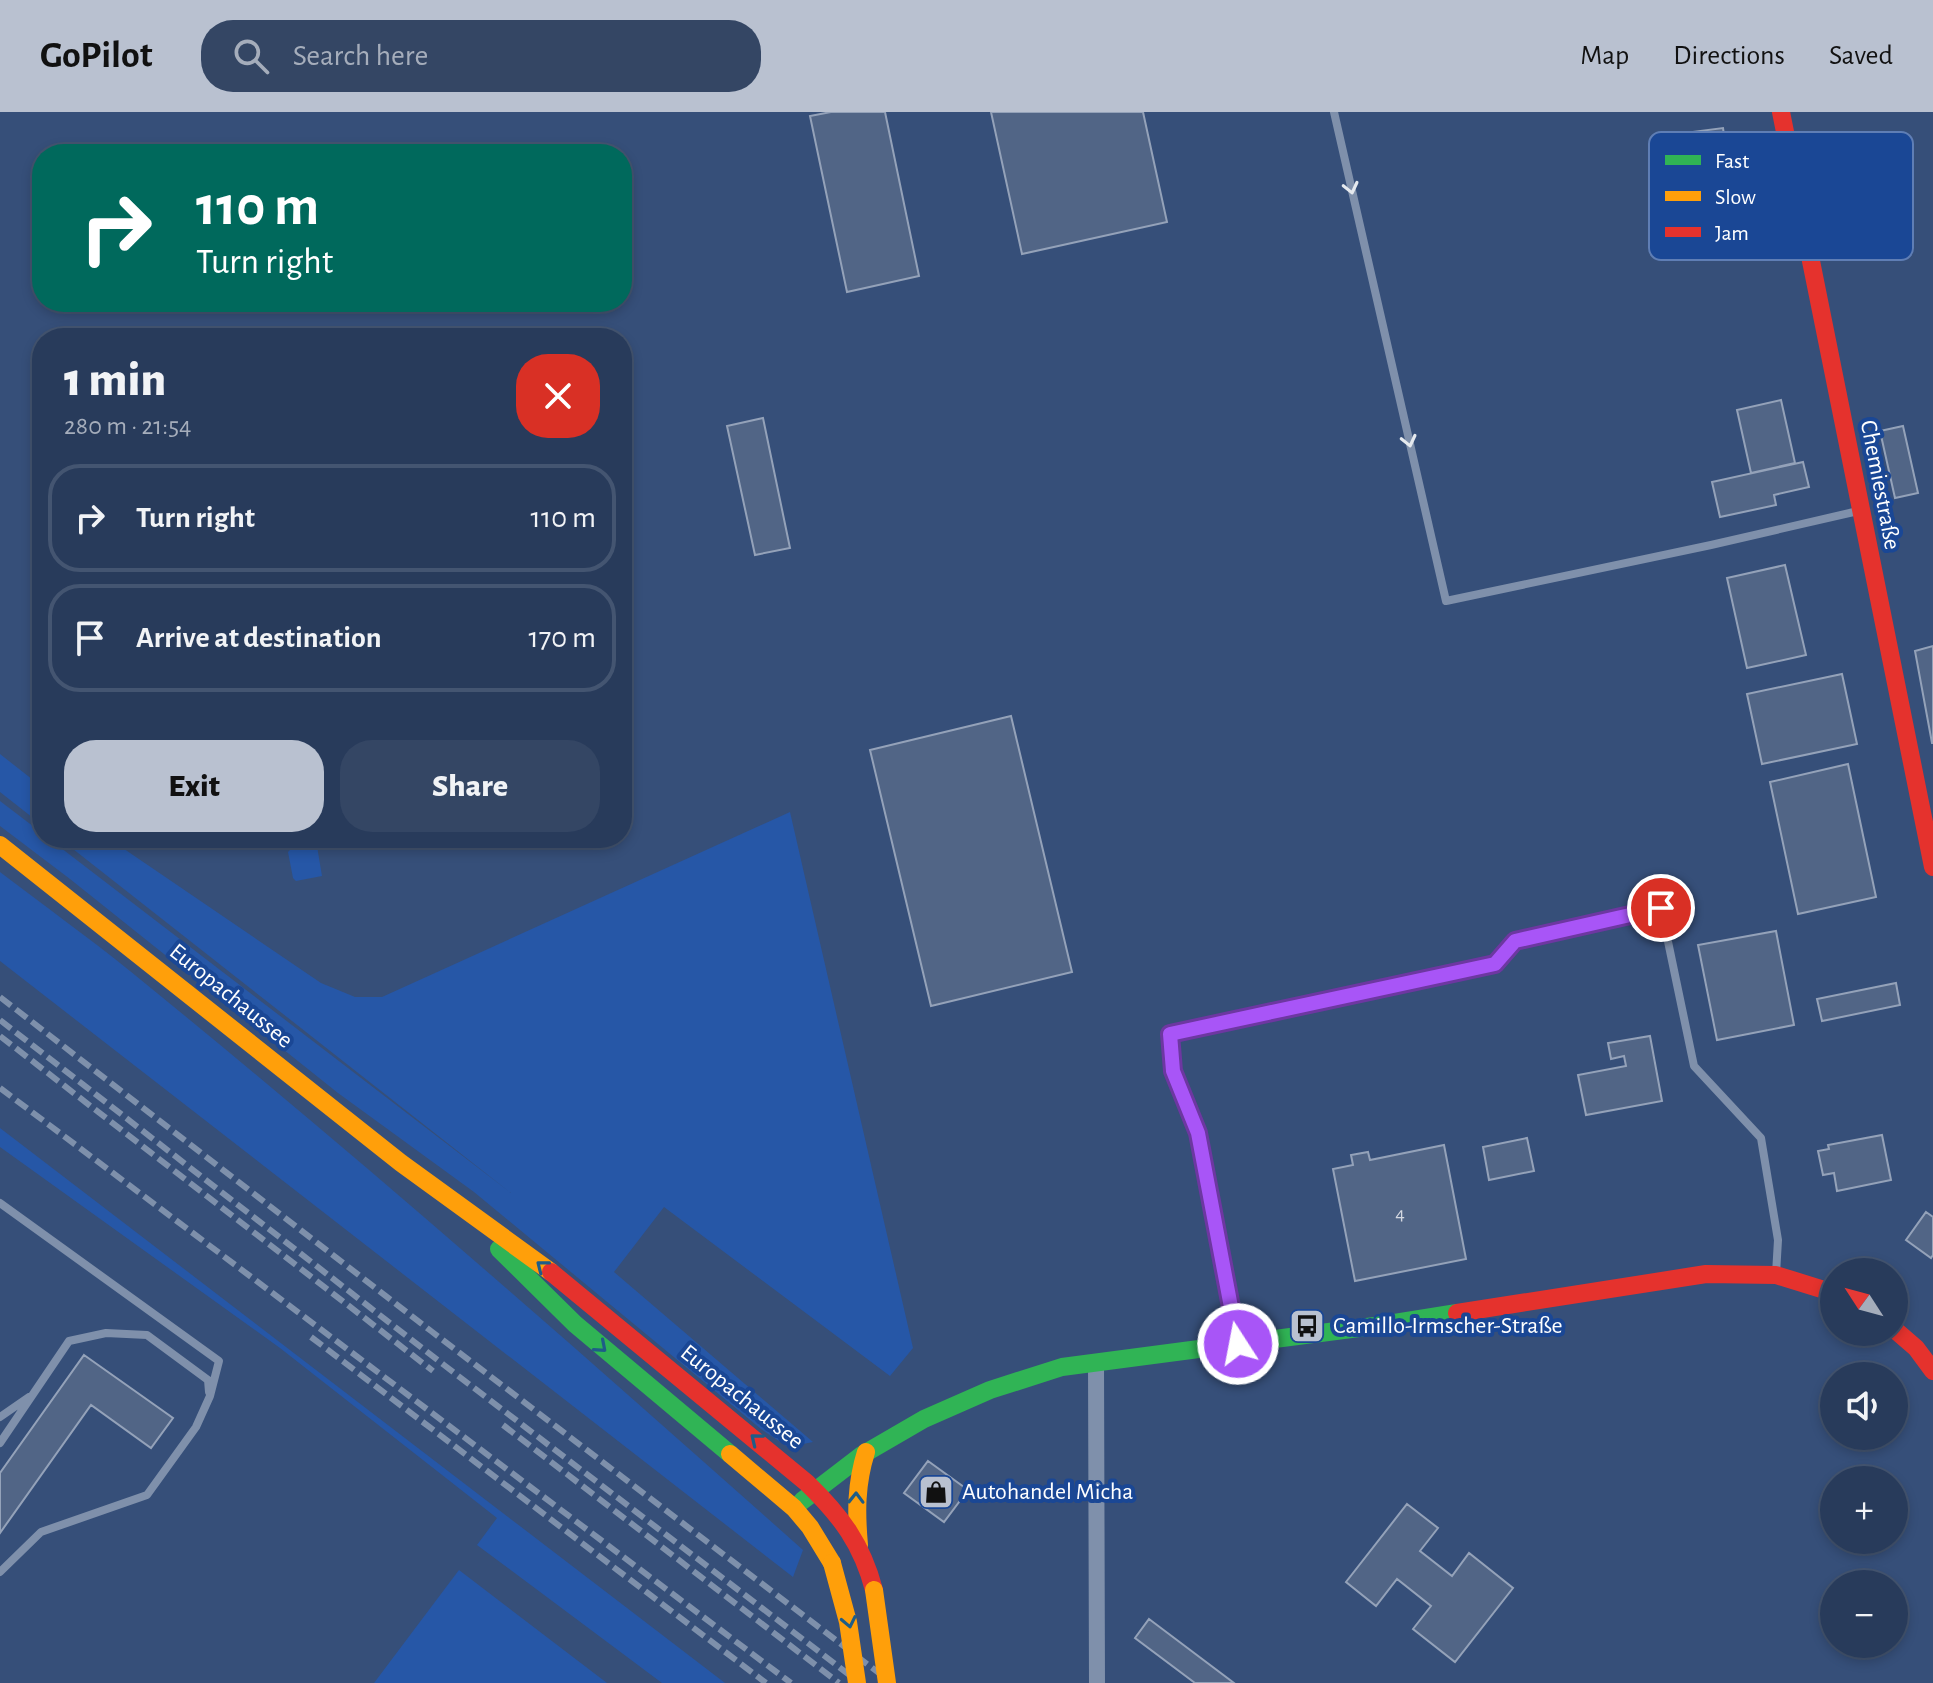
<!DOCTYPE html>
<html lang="en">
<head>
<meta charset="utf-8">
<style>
	:root { --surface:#283b5b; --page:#344664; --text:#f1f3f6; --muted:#a5adbb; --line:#445571; --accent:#b9c1d0 }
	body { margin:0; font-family:"Alegreya Sans",sans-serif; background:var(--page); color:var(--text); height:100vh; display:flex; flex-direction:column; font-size:30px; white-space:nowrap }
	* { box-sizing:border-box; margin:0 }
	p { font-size:26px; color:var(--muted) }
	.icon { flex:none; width:44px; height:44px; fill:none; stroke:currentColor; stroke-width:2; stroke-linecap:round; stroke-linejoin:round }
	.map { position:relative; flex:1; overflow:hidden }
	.details { position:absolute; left:32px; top:216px; width:600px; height:520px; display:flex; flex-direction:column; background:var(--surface); border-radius:32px; box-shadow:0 4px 12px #0003,0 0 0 2px var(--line) }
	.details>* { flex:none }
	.guide { position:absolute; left:32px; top:32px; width:600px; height:168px; border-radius:32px; box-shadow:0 4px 12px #0003,0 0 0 2px var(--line); background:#00695c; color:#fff; overflow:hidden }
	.needle { width:52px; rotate:306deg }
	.fabs { position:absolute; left:1820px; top:1146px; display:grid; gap:16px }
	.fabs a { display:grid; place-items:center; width:88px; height:88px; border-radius:50%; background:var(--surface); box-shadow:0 4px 12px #0003,0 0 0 2px var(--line); font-size:40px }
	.pin { position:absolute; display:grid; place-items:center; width:68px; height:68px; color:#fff; margin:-34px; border:4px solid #fff; border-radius:50%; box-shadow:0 2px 8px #0007 }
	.me { position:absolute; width:88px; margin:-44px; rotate:349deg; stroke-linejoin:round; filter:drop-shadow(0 0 6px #0008) }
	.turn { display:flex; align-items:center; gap:28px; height:168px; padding:0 32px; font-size:36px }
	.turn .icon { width:104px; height:104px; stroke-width:2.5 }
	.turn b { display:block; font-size:56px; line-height:68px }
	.round { display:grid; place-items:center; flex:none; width:84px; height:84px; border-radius:32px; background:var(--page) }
	.summary { display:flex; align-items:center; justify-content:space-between; height:136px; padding:0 32px }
	h1 { font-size:48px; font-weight:800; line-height:60px }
	.cta { display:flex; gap:16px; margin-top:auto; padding:16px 32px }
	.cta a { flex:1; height:92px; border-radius:32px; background:var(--accent); color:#111; font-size:32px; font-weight:800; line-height:92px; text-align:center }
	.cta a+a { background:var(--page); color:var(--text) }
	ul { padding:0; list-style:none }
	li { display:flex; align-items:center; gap:24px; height:108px; margin:0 16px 12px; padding:0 16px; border:4px solid var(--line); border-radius:32px }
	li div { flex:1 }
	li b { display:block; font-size:30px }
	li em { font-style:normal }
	header { display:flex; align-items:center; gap:48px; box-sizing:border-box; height:112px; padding:0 40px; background:var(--accent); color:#111 }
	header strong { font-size:38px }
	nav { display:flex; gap:44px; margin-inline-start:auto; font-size:28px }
	.search { width:560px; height:72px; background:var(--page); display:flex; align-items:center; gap:20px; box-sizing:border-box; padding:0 28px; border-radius:32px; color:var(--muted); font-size:30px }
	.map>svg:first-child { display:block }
	.green { fill:#2657a7 }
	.building { fill:#516586; stroke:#94a2b9; stroke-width:2 }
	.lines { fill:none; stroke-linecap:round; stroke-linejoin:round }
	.lane { stroke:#7f90ab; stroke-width:8 }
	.street { stroke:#7f90ab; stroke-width:16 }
	.fast { stroke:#30b455; stroke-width:18 }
	.slow { stroke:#ff9f0a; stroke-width:18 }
	.jam { stroke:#e5322d; stroke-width:18 }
	.rail { stroke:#7e90ab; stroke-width:6; stroke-dasharray:14 6; stroke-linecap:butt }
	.slow-bridge { stroke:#ff9f0a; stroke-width:18 }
	.oneway { stroke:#e5e9ee }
	.oneway2 { stroke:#1e5d88 }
	.route-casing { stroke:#6d37a1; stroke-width:20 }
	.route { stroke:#a855f7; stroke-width:14 }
	.labels { text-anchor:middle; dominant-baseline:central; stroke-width:8; stroke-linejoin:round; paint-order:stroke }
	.number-label { font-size:20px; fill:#d4d8e1 }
	.street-label { font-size:24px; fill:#fff; stroke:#1a4795 }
	.poi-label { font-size:24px; fill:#fff; stroke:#1a4795; text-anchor:start }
	.key { fill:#1a4795; stroke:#5f7eb5; stroke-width:2 }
	.key-label { font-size:22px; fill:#fff }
</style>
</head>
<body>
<header>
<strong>GoPilot</strong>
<div class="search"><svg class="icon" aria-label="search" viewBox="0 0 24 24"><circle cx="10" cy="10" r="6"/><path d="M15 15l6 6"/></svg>Search here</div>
<nav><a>Map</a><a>Directions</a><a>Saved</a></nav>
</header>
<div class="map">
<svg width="1933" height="1571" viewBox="0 0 1933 1571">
	<rect width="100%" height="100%" fill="#364f79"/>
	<path class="green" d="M0,642L42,675V713L0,680Z
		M0,689L42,721V726H48L511,1081L59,726H108L321,871L355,885H382L790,700L913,1236L890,1264L664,1095L614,1160L813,1330L788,1335L761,1317L474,1080L338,981L70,767L0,714Z
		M315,733L317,734L322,764L296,769L293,766L288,740L290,738Z
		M0,760C43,793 88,825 130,859C359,1045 582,1241 803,1438L793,1465L0,849Z
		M0,1016L725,1571H662L477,1433L497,1406L280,1236L0,1035Z
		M459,1458L607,1571H374Z"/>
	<path class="building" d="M831,0H885L919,164L847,180L810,4Z
		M991,0H1143L1167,110L1022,142Z
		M1723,16L1733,88L1694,93L1684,21Z
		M1781,288L1795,351L1751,361L1737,298Z
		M763,306L790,436L755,443L727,314Z
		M1903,314L1918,381L1895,386L1880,319Z
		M1803,350L1809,375L1774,383L1776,393L1720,405L1712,370Z
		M1785,453L1806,543L1747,556L1727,466Z
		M1933,534V631H1932L1915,539Z
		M1842,562L1857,632L1762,652L1747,582Z
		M1011,604L1072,860L931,894L870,638Z
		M1848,652L1876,785L1798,802L1770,670Z
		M1776,819L1794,913L1717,928L1698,833Z
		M1896,871L1900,893L1822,909L1817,887Z
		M1650,924L1662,989L1586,1003L1578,963L1626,954L1624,944L1611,947L1608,931Z
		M1882,1023L1891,1068L1837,1079L1834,1061L1823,1063L1818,1039L1829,1037L1828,1033Z
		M1527,1026L1534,1059L1489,1068L1483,1035Z
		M1444,1033L1466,1147L1355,1169L1333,1057L1353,1053L1351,1043L1368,1040L1370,1048Z
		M1926,1100L1933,1105V1143L1931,1146L1906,1128Z
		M84,1243L173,1306L151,1336L91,1293L0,1421V1361Z
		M928,1349L968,1378L944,1410L904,1381Z
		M1407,1392L1438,1416L1420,1439L1452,1464L1469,1441L1513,1476L1455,1550L1413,1517L1431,1494L1397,1467L1376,1494L1346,1470Z
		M1149,1507L1234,1571H1195L1135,1526Z"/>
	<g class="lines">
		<path class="lane" d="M1334,0L1446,489L1711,433L1858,399
			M1791,30L1812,26
			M0,1091L219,1249L210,1284L196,1315L147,1383L41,1420L0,1460
			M1238,1229L1198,1021L1173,959L1170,922L1495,852L1515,829L1661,796L1694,954L1761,1026L1778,1128L1776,1162
			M0,1305L29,1285
			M0,1331L69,1229L106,1221L147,1223L208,1268L209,1280"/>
		<path class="street" d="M1096,1250L1097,1571"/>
		<path class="fast" d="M499,1137L575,1212L730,1342
			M802,1389L862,1343L924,1307L990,1278L1062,1255L1382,1213L1457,1201"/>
		<path class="slow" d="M0,733L401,1051L551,1160
			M730,1342L794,1396L810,1415L832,1451
			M859,1433C856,1400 856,1372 866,1340"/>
		<path class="jam" d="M1781,0L1933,755
			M551,1160L807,1371C841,1404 862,1432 874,1478
			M1457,1201L1706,1162L1776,1163L1834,1181
			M1894,1217L1916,1236L1933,1259"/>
		<path class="rail" d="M0,885L431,1219L892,1571
			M0,908L444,1253L860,1571
			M0,924L433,1259
			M0,976L791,1571
			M311,1225L766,1571
			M503,1313L839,1571"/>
		<path class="slow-bridge" d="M832,1451L848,1510L857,1571
			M874,1478L887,1571"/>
	</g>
	<defs><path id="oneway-chevron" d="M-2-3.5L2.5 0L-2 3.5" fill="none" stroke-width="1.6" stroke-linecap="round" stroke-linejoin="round" transform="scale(2)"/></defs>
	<g class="oneway">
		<use href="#oneway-chevron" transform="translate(1351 76) rotate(77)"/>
		<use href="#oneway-chevron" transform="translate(1409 329) rotate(77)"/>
	</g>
	<g class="oneway2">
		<use href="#oneway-chevron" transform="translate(542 1154) rotate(-142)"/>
		<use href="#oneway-chevron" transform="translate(601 1235) rotate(41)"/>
		<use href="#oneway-chevron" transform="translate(756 1327) rotate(-141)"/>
		<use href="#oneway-chevron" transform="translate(856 1386) rotate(-89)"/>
		<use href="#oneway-chevron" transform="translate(849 1510) rotate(78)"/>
	</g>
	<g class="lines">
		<g class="route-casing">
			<path id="route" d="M1238,1232L1198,1021L1173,959L1170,922L1495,852L1515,829L1661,796"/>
		</g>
		<use href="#route" class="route"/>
	</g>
	<defs>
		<g id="bus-square" transform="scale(1.8)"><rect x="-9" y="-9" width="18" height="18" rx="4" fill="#b9c1d0" stroke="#1a4795"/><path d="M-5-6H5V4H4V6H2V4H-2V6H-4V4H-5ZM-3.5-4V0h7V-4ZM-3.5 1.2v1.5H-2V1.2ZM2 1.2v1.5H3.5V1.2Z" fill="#111"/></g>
		<g id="shop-square" transform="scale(1.8)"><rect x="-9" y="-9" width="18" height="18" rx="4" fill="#b9c1d0" stroke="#1a4795"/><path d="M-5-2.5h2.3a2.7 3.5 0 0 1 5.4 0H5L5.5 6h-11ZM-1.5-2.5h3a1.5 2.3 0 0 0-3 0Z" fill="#111"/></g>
	</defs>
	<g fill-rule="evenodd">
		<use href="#bus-square" x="1307" y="1214"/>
		<use href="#shop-square" x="936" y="1380"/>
	</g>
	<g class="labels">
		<g class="number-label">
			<text x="1400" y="1102">4</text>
		</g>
		<g class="street-label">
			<text transform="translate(1880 373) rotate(79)">Chemiestraße</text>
			<text transform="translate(231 884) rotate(39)">Europachaussee</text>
			<text transform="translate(742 1285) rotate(39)">Europachaussee</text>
		</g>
		<g class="poi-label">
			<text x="1333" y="1214">Camillo-Irmscher-Straße</text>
			<text x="962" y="1380">Autohandel Micha</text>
		</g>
	</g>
	<rect x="1649" y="20" width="264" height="128" rx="12" class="key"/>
	<rect x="1665" y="43" width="36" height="10" fill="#30b455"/>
	<rect x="1665" y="79" width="36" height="10" fill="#ff9f0a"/>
	<rect x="1665" y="115" width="36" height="10" fill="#e5322d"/>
	<g class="key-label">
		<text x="1715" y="56">Fast</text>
		<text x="1715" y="92">Slow</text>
		<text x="1715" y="128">Jam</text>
	</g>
</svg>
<div class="fabs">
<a><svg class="needle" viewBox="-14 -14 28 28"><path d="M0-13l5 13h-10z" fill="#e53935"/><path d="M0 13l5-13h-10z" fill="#a5adbb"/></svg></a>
<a><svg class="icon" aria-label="sound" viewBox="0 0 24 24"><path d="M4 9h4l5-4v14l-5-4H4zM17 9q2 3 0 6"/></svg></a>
<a>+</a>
<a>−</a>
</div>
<div class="pin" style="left:1661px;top:796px;background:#d93025"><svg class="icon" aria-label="arrive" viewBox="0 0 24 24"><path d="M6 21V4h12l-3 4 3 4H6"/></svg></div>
<svg class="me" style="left:1238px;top:1232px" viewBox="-20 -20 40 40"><circle r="17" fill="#a855f7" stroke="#fff" stroke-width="3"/><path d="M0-11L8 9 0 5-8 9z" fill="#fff"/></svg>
<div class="guide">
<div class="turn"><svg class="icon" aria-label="right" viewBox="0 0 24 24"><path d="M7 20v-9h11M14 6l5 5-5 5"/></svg><div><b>110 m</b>Turn right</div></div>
</div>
<section class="details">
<div class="summary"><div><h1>1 min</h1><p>280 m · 21:54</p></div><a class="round" style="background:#d93025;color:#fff"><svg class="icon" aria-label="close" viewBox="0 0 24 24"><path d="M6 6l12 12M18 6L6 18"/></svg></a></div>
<ul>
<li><svg class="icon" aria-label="right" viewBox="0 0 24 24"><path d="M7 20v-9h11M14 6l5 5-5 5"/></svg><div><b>Turn right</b></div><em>110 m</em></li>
<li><svg class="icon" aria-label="arrive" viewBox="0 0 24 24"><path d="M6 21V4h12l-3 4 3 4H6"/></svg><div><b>Arrive at destination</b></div><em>170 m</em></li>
</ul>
<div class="cta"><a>Exit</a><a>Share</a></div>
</section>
</div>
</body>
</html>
